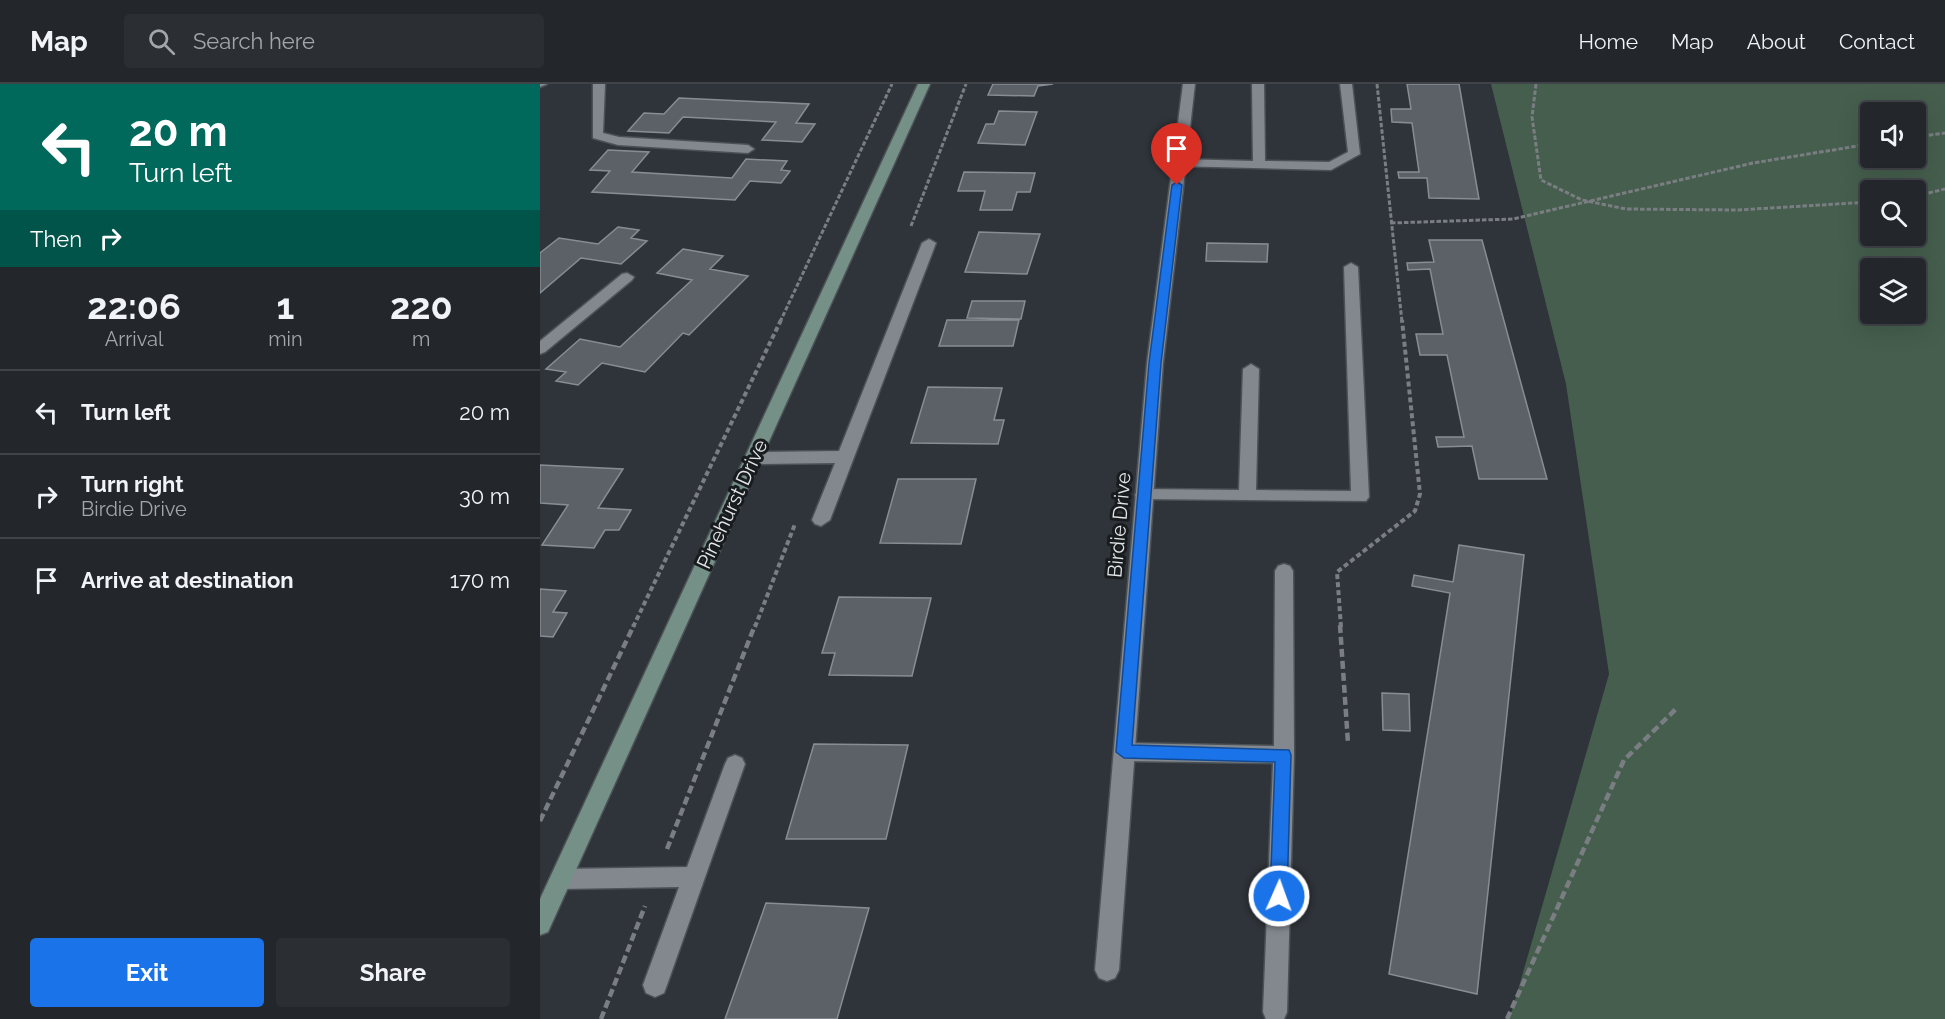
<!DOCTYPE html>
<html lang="en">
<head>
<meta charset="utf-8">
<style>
	:root { --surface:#23272c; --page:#2b2f34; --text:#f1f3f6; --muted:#a3a5a9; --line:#404448; --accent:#1a73e8 }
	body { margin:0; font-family:Raleway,sans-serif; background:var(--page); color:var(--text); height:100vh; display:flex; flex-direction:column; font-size:22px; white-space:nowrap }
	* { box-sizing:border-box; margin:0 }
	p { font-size:20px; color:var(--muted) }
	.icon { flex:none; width:33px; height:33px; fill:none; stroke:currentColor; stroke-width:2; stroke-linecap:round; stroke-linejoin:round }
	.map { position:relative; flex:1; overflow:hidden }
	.details { display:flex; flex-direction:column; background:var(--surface); width:540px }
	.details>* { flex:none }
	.guide { background:#00695c; color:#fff; overflow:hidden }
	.controls { position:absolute; left:1320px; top:18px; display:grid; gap:12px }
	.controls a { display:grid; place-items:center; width:66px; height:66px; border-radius:6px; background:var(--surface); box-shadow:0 6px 24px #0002,0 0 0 2px var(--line); font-size:30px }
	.pin { position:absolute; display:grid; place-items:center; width:51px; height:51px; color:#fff; margin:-62px -26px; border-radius:50% 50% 50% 0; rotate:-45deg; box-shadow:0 0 6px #0007 }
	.pin .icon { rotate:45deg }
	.me { position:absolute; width:66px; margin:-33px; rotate:2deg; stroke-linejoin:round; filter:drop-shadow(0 0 4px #0008) }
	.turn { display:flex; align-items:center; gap:21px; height:126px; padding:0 30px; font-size:27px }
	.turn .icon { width:78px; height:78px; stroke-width:2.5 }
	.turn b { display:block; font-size:42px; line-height:51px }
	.then { display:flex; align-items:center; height:57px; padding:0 30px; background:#0003; gap:12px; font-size:22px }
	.eta { display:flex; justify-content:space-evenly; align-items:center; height:102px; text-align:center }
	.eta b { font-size:36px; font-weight:700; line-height:42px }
	.action { display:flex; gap:12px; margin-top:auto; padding:12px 30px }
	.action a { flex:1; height:69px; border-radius:6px; background:var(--accent); color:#fff; font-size:24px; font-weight:700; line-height:69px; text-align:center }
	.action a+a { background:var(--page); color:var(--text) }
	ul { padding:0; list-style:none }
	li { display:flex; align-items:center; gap:18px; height:84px; padding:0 30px; border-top:2px solid var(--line) }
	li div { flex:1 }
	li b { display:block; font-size:22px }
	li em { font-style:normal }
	header { display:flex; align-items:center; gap:36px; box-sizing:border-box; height:84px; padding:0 30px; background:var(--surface); border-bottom:2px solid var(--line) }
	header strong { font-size:28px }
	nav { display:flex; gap:33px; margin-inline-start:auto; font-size:21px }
	.search { width:420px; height:54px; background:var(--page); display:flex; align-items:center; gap:15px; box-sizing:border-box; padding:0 21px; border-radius:6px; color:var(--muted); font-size:22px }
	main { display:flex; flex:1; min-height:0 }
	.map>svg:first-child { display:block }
	.green { fill:#455e4d; fill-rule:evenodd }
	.building { fill:#5c6167; stroke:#878d94; stroke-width:1.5 }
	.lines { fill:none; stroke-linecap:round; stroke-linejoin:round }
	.lane-casing { stroke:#4c5155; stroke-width:3 }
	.street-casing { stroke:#4c5155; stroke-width:3 }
	.secondary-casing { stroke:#4c5155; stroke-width:3 }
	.path-far2 { stroke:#7a7e83; stroke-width:3; stroke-dasharray:4.5 2; stroke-linecap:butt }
	.path-far1 { stroke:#7a7e83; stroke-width:4; stroke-dasharray:5 3; stroke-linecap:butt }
	.path { stroke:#7a7e83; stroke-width:4.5; stroke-dasharray:8 4; stroke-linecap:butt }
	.lane { fill:#82888e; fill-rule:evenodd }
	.street { fill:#82888e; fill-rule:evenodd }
	.secondary { fill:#749087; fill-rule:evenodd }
	.route { fill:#1a73e8; stroke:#114b97; stroke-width:1.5 }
	.labels { text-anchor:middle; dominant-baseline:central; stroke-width:6; stroke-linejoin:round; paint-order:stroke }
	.street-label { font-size:20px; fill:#e4e7ea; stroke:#191c1e }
</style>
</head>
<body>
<header>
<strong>Map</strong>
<div class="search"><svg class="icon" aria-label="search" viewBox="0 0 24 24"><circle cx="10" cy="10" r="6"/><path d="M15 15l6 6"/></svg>Search here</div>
<nav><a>Home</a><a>Map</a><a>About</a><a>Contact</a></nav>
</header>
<main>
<section class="details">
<div class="guide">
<div class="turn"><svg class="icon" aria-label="left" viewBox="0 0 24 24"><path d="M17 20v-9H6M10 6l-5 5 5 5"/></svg><div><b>20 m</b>Turn left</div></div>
<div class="then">Then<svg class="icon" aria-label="right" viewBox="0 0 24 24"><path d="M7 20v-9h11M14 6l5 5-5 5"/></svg></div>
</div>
<div class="eta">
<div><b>22:06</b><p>Arrival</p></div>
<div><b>1</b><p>min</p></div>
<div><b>220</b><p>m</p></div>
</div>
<ul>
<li><svg class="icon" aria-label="left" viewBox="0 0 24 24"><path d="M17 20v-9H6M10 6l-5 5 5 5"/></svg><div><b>Turn left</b></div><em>20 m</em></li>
<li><svg class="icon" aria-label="right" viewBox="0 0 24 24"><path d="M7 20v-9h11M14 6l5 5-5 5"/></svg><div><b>Turn right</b><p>Birdie Drive</p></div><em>30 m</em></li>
<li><svg class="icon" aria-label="arrive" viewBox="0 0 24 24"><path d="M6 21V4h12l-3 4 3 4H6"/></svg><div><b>Arrive at destination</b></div><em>170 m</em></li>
</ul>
<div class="action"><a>Exit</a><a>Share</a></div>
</section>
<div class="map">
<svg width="1405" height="935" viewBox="0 0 1405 935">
	<rect width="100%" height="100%" fill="#2f343a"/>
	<path class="green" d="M951,0H1405V935H966L971,930L1069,590L1026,300ZM1330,28H1376V74H1330ZM1330,106H1376V152H1330ZM1330,184H1376V230H1330Z"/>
	<path class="building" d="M453,0H513L498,2L494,12L448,11Z
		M867,0H919L939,115L889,114L887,94H859L858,88H879L872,39L852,38L851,25H871Z
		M139,14L269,20L256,39L275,40L262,58L222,56L236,38L143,33L129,49L88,47L104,29L124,30Z
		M459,27L497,28L485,61L438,59L446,40H454Z
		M68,66L109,68L92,88L192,94L206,75L247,77L241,86L250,87L241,99L210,97L195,116L52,108L70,87L50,86Z
		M424,88L495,89L490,108H477L472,126H440L445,107H418Z
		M78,143L99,146L91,154L107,157L81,180L41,174L0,209V169L19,154L58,160Z
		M439,148L500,150L487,190L425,188Z
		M889,156H942L1007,395H939L932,362L898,363L896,353H924L907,271H880L876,250H903L890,185L868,186L867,179L894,178Z
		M667,159L728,160L727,178L666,177Z
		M143,165L183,172L170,185L208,192L149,251L143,249L105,288L62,279L38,301L16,297L26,288L6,285L40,255L80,263L152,196L117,189Z
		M432,217H485L481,235L427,234Z
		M407,236H479L473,262H399Z
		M388,303L462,304L454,336H464L458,360L371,359Z
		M0,381L83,385L58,424L91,426L79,446H65L54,464L2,461L28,421L0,419Z
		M358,395H436L421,460L340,459Z
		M919,461L984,471L937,910L849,890L910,509L872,502L874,491L913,498Z
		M0,505L26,507L13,528L27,529L13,553L0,552Z
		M299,513L391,514L372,592L289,591L295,569H282Z
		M842,609L869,610L870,647L843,646Z
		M274,660L368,661L346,755H246Z
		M226,819L329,824L297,935H185Z"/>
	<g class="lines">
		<g class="lane-casing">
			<path id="lane" d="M712,0H724L725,77L789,78L808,68L800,0H812L820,70L791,86L636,82V76L640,75L713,77Z
				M389,155L396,159L290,436L281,442L275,440L272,436L295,379L213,380L205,374L213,368L299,367L382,159Z
				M811,179L818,183L829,413L826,417L598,415L595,411L598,407L604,405L699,406L703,285L711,280L719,285L716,406L811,407L804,183Z
				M744,480L750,482L753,487L754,671L747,928L744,935H726L723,928L733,679L584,677L577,674L574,668L577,662L584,659L734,662L735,487L738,482Z
				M195,671L202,674L205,680L127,901L124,909L115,913L106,909L103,901L139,803L21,805L13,802L10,795L13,788L21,785L147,783L185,680L188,674Z"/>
		</g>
		<g class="street-casing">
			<path id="street" d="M0,0H7L0,3Z
				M53,0H65L63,49L79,53L208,61L214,65L208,69L78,61L53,54Z
				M643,0H655L623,279L579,886L575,894L567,897L559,894L555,886L607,279Z
				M87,189L94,193L92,196L5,268L0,270V257L82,190Z"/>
		</g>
		<g class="secondary-casing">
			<path id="secondary" d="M378,0H390L8,848L0,851V815Z"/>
		</g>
		<path class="path-far2" d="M837,0L862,238
			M996,0L992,33L1001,96L1042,116L1086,125L1198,126L1330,118
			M1376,53L1405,49
			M1376,112L1405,105
			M851,139L973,135L1213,79L1330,60
			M371,142L426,0
			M240,238L352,0"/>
		<path class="path-far1" d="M93,543L241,236
			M215,543L255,440
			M801,543L797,488L875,427L880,410L862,236"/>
		<path class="path" d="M800,541L808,659
			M0,737L94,541
			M127,765L215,541
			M61,935L105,822
			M967,935L1084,676L1138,623"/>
		<use href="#lane" class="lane"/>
		<use href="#street" class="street"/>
		<use href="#secondary" class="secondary"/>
	</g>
	<path class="route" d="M637,98L642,101L621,279L592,661L749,666L751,671L747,812L745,817L739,819L733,817L730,812L735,678L584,674L576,668L609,279L632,101Z"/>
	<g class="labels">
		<g class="street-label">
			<text transform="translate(192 420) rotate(-65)">Pinehurst Drive</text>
			<text transform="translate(579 441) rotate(-85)">Birdie Drive</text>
		</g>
	</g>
</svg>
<div class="controls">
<a><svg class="icon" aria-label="sound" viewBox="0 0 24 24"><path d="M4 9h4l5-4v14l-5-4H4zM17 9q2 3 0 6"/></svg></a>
<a><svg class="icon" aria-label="search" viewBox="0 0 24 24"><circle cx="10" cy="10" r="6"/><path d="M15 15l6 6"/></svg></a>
<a><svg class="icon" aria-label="layers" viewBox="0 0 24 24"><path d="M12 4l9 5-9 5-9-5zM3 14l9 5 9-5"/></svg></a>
</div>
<div class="pin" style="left:637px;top:101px;background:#d93025"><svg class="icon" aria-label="arrive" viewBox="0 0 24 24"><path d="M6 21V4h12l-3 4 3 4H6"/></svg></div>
<svg class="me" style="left:739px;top:812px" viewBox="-20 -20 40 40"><circle r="17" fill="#1a73e8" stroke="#fff" stroke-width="3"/><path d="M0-11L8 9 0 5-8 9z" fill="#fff"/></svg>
</div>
</main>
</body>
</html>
